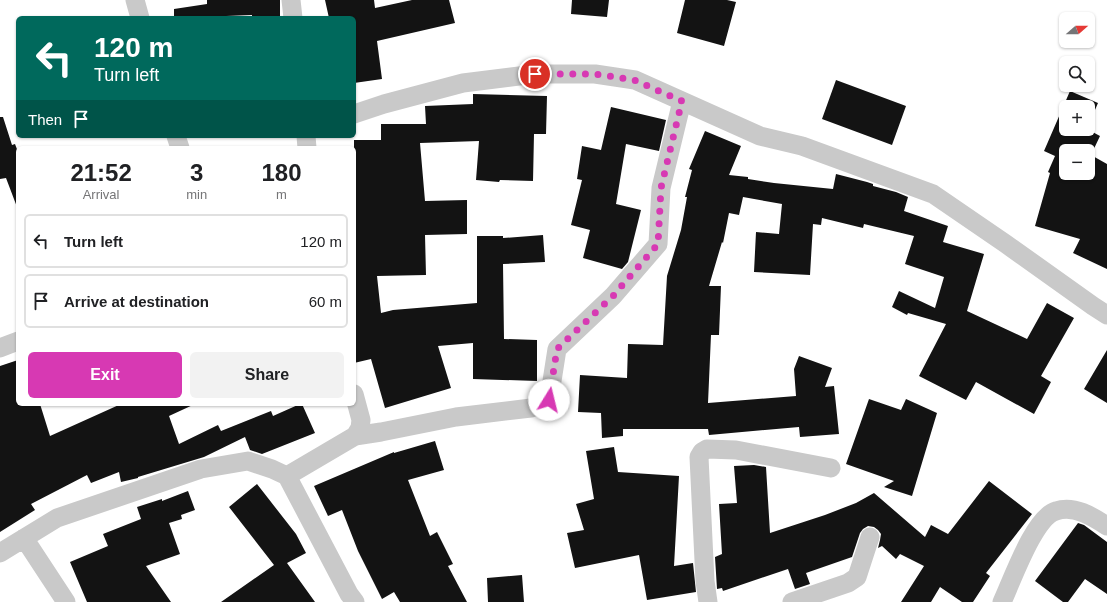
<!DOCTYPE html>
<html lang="en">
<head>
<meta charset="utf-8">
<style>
	:root { --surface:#fff; --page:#f2f2f2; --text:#202124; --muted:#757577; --line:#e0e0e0; --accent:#d739b3 }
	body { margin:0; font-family:Helvetica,sans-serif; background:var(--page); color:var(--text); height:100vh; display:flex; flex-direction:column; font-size:15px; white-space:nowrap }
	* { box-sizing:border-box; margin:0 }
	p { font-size:13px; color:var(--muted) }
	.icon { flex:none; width:22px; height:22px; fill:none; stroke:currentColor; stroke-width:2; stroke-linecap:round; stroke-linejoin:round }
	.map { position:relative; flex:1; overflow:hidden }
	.drawer { position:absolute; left:16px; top:146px; width:340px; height:260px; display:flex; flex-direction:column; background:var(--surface); border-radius:6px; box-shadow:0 1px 3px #0004 }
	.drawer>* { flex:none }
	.guide { position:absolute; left:16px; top:16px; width:340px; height:122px; border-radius:6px; box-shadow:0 1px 3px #0004; background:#00695c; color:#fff; overflow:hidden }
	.needle { width:26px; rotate:70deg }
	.tools { position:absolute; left:1059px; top:12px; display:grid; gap:8px }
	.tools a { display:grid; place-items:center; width:36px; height:36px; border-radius:6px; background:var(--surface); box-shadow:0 1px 3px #0004; font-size:20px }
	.pin { position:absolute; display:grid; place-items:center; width:34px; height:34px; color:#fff; margin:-17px; border:2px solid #fff; border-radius:50%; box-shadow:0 1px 4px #0007 }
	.me { position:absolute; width:44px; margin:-22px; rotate:9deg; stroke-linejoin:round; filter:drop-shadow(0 0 3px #0008) }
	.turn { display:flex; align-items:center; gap:14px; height:84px; padding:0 12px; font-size:18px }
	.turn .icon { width:52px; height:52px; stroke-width:2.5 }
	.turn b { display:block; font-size:28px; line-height:34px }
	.then { display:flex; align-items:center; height:38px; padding:0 12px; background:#0003; gap:8px; font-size:15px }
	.eta { display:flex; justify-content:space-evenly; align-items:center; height:68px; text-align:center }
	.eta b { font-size:24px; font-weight:800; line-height:28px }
	.action { display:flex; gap:8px; margin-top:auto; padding:8px 12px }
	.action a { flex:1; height:46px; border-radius:6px; background:var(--accent); color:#fff; font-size:16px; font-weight:800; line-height:46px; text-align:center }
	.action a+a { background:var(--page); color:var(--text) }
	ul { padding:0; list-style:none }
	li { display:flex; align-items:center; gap:12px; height:54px; margin:0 8px 6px; padding:0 4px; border:2px solid var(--line); border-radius:6px }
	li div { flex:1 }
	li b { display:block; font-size:15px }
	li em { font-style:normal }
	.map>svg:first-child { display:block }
	.building { fill:#131313; fill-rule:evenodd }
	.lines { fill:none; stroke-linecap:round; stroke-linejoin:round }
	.minor { stroke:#c9c9c9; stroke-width:19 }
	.route { stroke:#d739b3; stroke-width:7; stroke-dasharray:0 12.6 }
</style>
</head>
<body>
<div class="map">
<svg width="1107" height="602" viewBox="0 0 1107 602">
	<rect width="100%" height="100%" fill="#fff"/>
	<path class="building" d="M207,0H280V18H252V15L174,18V9L207,4Z
		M325,0H374L375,8L412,0H449L455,23L377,41L382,79L354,83V18H329Z
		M572,0H609L607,17L571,14Z
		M685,0H727L736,2L724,46L677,33Z
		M836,80L906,106L892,145L822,119Z
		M1070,91L1098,103L1088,126V107H1066V129H1087L1100,136L1091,155L1107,164V269L1073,253L1080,239L1035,226L1050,173L1048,172L1055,156L1044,151ZM1066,151H1088V173H1066Z
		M473,94L547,96L546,134H534L533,181L500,180L499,182L476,180L479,141L420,143L425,201L467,200V234L425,235L426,275L377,276L381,313L393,310L477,303V236H503V238L543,235L545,262L503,264L504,339L537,340V381L473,379V343L438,346L451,388L385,408L371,359L354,363V140H381V124H426L425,106L473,104Z
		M611,107L666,120L659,151L626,144L616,204L641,210L628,262L622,269L583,258L590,230L571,225L582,180L577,179L582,146L601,150Z
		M0,117H3L12,145L15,144L18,152V206L17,207L6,178L0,179Z
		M705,131L741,146L729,175L748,177V179L774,183L833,189L836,174L867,182L873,184V186L896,192L908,197L904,211L948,226L943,242L984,254L967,311L1027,339L1047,303L1074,318L1041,376L1051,382L1034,414L976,382L966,400L919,376L946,324L908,313L907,315L892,307L899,291L935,308L944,277L905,264L914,236L864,224L863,228L822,218L821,225L813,224L810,275L754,272L756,232L779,234L782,204L743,197L739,215L729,213L723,243L722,242L709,286H721L719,335H711L708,403L796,396L794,369L799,356L832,368L825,387L834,386L839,434L800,437L799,427L709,435L708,429H623V436L602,438L601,413L578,412L580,375L627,378L628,344L663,345L667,276L681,230L687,197H685L692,170L689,169Z
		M1107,350V403L1084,389Z
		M18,360V404H40L50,436L121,404H195L169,416L179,444L218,425L221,431L271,411L273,416L300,404H302L315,433L262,454L250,450L245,437L204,457L138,477V478L121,482L119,472L91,483L87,475L31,504L35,510L0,532V366Z
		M869,399L901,410L906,399L937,413L912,496L884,487L894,481L846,464Z
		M435,441L444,470L408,480L430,536L437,532L453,564L448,566L467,602H400L394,592L382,599L358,551L342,510L328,516L314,486L394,452V453Z
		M614,447L618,472L679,476L674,566L693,563L696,592L647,600L639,555L575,568L567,533L584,530L576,504L594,499L586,451Z
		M754,465L766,467L770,533L825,515L856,503L874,493L925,537L931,525L948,534L989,481L1032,514L986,573L990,576L973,602H962L940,587L931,602H901L924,566L900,554L896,559L882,546L878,548L880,540L881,534L878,530L874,527L868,526L863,529L860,533L852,557L806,573L810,584L795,589L788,569L723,591L722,588L717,589L715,557L722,554L719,504L737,503L734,466Z
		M257,484L296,534L306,553L287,563L315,602H221L274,565L229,507Z
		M188,491L195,510L181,515L182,519L169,523L180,554L146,566L171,602H87L70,562L108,546L103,534L141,519L137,507L162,499V501Z
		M1078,523L1084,525L1107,542V594L1085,579L1068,602H1063L1035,581Z
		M522,575L524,602H488L487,578Z"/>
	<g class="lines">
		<path class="minor" d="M135,0L140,18
			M291,0L293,18
			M354,114L384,104L463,83L535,74H595L635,80L760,136L802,146L933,194L1006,244L1093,306L1107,315
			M176,136L180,148
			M306,136L307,148
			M0,348L18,341
			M355,436L381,432L456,417L531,408L549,400L557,349L613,296L658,244L661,188L682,101
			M287,476L355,436L360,428L361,420L354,394
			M24,538L66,602
			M0,553L57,518L201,469L248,461L272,469L287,476L349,594L355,602
			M708,602L705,581L699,457L702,452L707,449L736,450L831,468
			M792,602L848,583L857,577L870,537
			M1002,602C1012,581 1034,517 1056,511C1074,505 1092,516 1107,526"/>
	</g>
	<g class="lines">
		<path class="route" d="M535,74H595L634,80L682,101L661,188L658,244L613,296L557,349L549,400"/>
	</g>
</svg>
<div class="tools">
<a><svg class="needle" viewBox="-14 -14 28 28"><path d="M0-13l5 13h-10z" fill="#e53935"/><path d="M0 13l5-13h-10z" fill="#757577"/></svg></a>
<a><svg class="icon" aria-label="search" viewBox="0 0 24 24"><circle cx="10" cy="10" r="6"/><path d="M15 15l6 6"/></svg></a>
<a>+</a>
<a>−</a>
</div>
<div class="pin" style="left:535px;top:74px;background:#d93025"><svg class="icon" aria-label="arrive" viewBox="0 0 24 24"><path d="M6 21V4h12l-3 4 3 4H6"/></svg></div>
<svg class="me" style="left:549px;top:400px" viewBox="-20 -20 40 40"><circle r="19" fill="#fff"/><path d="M0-13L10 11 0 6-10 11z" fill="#d739b3"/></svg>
<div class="guide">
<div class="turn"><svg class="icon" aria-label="left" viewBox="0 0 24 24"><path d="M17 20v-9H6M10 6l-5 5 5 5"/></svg><div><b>120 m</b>Turn left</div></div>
<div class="then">Then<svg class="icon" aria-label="arrive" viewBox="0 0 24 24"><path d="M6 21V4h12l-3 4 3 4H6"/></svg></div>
</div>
<section class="drawer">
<div class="eta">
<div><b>21:52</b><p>Arrival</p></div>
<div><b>3</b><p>min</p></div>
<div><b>180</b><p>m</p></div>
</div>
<ul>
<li><svg class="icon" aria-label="left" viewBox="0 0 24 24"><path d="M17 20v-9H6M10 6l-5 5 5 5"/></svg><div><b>Turn left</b></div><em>120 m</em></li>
<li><svg class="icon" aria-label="arrive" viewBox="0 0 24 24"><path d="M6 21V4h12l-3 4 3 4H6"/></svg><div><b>Arrive at destination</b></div><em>60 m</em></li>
</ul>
<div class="action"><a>Exit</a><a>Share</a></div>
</section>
</div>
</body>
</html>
